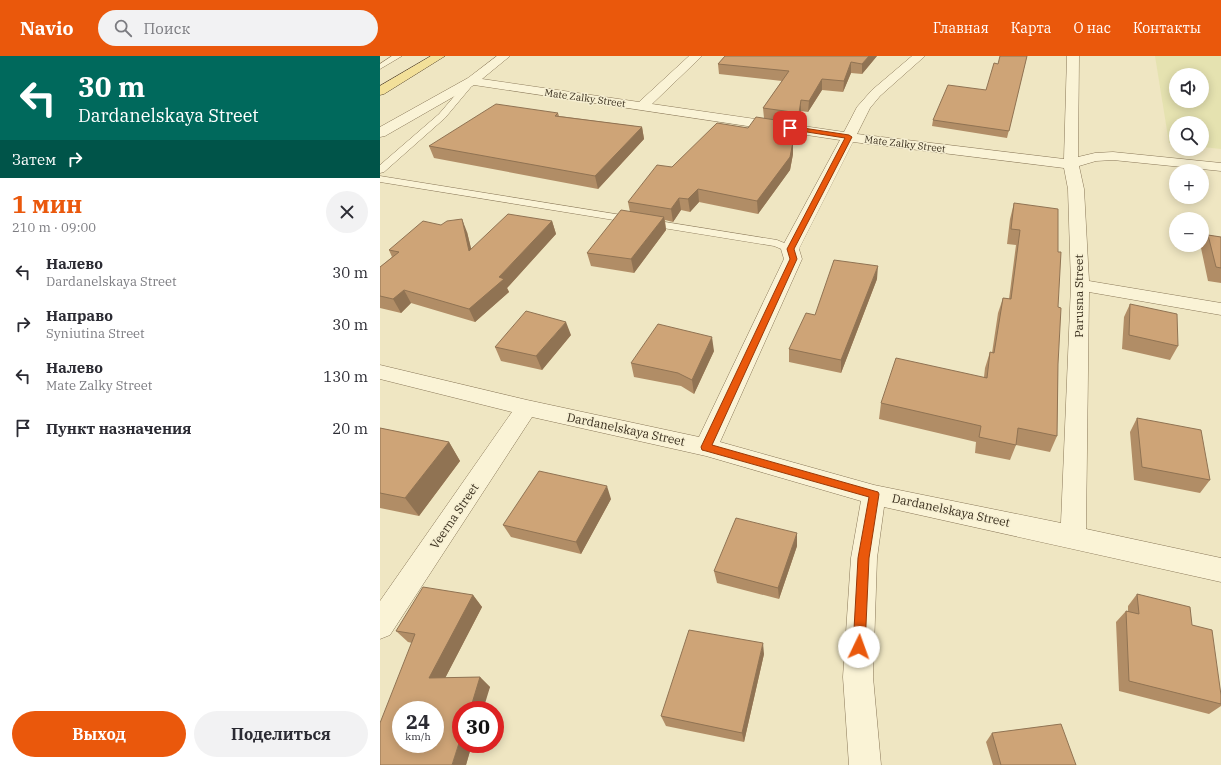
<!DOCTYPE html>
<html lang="ru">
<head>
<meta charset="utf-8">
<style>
	:root { --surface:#fff; --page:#f2f2f3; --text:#2b2b33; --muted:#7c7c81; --accent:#ea580c }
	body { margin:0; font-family:"IBM Plex Serif",serif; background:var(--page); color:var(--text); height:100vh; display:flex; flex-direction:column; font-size:15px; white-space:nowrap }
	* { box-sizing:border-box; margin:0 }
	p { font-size:13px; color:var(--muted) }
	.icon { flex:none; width:22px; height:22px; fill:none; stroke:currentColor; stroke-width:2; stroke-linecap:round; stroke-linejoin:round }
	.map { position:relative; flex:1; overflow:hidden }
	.drawer { display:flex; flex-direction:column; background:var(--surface); width:380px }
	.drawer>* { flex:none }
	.top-card { background:#00695c; color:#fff; overflow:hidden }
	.buttons { position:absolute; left:789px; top:12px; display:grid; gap:8px }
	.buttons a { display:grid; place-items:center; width:40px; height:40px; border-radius:50%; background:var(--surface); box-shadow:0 2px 10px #0003; font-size:20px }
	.speed { position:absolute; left:12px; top:645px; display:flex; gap:8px; font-size:20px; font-weight:700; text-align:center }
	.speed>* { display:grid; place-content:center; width:52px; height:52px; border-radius:50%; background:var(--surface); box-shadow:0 2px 10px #0003; line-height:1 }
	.speed small { font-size:10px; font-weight:400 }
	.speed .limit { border:6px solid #d22; background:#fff; color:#111 }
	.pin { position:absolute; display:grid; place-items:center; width:34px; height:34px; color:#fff; margin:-17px; border-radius:8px; box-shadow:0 2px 6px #0006 }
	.me { position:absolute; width:44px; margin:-22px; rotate:3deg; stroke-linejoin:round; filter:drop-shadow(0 0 3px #0008) }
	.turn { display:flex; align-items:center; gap:14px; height:84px; padding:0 12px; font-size:18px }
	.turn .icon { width:52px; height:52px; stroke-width:2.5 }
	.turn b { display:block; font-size:28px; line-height:34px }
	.then { display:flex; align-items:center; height:38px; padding:0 12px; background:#0003; gap:8px; font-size:15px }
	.round { display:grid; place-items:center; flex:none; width:42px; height:42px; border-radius:21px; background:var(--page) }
	.headline { display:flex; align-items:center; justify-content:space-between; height:68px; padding:0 12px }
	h1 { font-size:24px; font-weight:800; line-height:30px; color:var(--accent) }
	.primary-button { display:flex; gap:8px; margin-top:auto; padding:8px 12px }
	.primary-button a { flex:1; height:46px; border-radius:24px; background:var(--accent); color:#fff; font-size:16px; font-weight:800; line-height:46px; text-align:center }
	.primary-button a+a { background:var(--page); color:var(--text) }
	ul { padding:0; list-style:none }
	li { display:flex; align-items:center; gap:12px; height:52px; padding:0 12px }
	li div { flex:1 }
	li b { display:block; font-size:15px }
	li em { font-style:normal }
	header { display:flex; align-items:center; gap:24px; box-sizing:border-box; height:56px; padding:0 20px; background:var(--accent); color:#fff }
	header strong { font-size:19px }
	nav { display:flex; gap:22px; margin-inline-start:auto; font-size:14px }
	.search { width:280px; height:36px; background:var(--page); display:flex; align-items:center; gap:10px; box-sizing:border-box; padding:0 14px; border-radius:22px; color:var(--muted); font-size:15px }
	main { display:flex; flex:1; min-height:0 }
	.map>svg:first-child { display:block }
	.farmland { fill:#e5e2b0; fill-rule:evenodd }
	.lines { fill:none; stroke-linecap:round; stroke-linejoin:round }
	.service-casing { stroke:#8a7859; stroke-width:1 }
	.minor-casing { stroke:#8a7859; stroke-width:1 }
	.primary-casing { stroke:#57452d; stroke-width:1 }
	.service { fill:#faf3d6; fill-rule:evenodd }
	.minor { fill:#faf3d6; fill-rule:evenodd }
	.primary { fill:#f3e099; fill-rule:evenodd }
	.wall { fill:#b18d66 }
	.shaded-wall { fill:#907353 }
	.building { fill:#cea477; stroke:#907353; fill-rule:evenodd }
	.route { fill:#ea580c; stroke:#983908 }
	.labels { text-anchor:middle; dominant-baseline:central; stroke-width:3; stroke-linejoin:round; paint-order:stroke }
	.far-street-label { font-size:10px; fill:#392e1d; stroke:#f6efd2 }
	.street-label { font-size:12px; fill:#392e1d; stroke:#f6efd2 }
</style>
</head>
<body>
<header>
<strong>Navio</strong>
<div class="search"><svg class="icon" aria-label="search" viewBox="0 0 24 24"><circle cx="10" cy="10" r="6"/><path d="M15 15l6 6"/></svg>Поиск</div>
<nav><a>Главная</a><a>Карта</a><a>О нас</a><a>Контакты</a></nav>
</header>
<main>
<section class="drawer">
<div class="top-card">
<div class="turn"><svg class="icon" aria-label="left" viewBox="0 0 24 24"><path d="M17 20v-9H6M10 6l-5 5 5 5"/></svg><div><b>30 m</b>Dardanelskaya Street</div></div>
<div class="then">Затем<svg class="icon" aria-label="right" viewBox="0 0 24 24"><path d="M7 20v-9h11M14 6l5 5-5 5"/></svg></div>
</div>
<div class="headline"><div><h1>1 мин</h1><p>210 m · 09:00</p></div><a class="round"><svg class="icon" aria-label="close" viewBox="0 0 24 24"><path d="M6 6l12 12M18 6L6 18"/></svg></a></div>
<ul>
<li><svg class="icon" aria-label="left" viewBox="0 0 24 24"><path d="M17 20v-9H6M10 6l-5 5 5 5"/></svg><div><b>Налево</b><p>Dardanelskaya Street</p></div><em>30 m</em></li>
<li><svg class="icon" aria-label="right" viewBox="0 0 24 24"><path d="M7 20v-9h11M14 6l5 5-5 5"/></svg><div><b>Направо</b><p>Syniutina Street</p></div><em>30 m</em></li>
<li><svg class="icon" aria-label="left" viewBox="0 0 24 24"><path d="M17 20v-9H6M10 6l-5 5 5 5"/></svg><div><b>Налево</b><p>Mate Zalky Street</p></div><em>130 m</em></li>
<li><svg class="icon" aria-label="arrive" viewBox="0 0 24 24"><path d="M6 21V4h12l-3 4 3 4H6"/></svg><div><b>Пункт назначения</b></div><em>20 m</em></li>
</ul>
<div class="primary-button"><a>Выход</a><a>Поделиться</a></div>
</section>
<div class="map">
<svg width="841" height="709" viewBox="0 0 841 709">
	<rect width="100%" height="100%" fill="#efe6c2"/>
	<path class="farmland" d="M775,0H841V93L822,91V67H796V87H789ZM796,19H822V45H796Z"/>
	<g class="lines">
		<g class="service-casing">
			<path id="service" d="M12,0H22L0,13V8Z
				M92,22L96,25L65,62L4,116L0,117V109L59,58L89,23Z
				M0,120L397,184L414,191L416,193L414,195H406L394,190L0,126Z"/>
		</g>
		<g class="minor-casing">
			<path id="minor" d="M117,0H130L102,23L259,46L309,0H322L272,48L464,76L477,51L492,34L532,0H545L500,40L490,52L477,78L684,103L687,0H699L698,101L715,97L733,96L841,107V115L733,104L716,105L699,110L704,133L709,225L841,247V259L709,236L706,473L841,502V526L504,451L497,502L493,621L501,709H469L463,621L471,502L481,445L326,400L152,361L10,579L0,583V545L132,356L0,323V309L147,344L319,381L404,203L401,193L460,84L94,29L5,80L0,81V71L88,22ZM473,86L684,112L688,133L691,229L681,467L494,429L340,386L422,203L419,193Z"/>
		</g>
		<g class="primary-casing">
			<path id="primary" d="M51,0H65L4,38L0,39V30Z"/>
		</g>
		<use href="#service" class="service"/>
		<use href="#minor" class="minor"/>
		<use href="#primary" class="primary"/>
	</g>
	<path class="wall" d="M345,0H497L482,18L471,17L463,36L442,34L428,56L421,55L419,68L415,67V79L411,86H413V98L410,114L378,158L319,146L310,156L301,154L293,166L285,164L286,174L254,217L211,210L207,197L250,156L248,146L292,111L368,72L384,62L383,52L402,25L339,18L338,8Z
		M647,0L627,82L552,70L553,64L606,34L618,8Z
		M178,57L179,60L262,71L264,83L218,133L54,102L49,90Z
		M634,147L678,196V308L677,380L670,396L636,389L630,404L595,397L596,386L499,363L501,347L604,321L605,312L610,296L612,297L618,257L623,242L629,243L636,189L627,188L630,163Z
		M172,165L176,178L127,232L129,236L95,266L31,247L21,257L0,252V211L12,201L9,194L87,176L91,193Z
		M828,179L841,181V227L828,225L821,192Z
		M497,223L461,317L409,306V293L435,259Z
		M750,248L798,290L790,304L742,293L744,261Z
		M191,279L162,314L121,305L115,291Z
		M334,295L314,338L301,330L254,321L251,307Z
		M757,362L830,424L820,437L754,424L750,376Z
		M0,372L69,386L80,405L39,460L0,452Z
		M231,443L201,498L131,481L123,469Z
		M417,490L399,543L337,527L334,515Z
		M757,538L812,569L841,639V650L829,658L739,635L736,566L746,555H748V550Z
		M93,539L102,551L65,622L100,621L110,631L81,688H92L86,709L32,587L28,586L16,575Z
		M384,598L364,686L286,670L281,660Z
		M612,677L696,709H613L606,686Z"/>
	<path class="shaded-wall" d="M489,0H497L482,18V8Z
		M471,6V17L463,36L464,25Z
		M442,23V34L428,56L429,45Z
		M421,44V55L419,68V57Z
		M415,67V79L404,97L403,85Z
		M262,71L264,83L218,133L215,120Z
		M413,86V98L410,114L378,158L377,145Z
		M318,133L319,146L310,156L308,143Z
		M299,142L301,154L293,166L291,153Z
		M284,161L286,174L254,217L251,203Z
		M82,163L87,176L95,208L89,195Z
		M172,165L176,178L127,232L129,236L95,266L89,253Z
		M498,210L497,223L461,317V304Z
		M24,234L31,247L21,257L13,243Z
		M186,266L191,279L162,314L156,300Z
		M332,281L334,295L314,338L312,324Z
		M69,386L80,405L39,460L25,442Z
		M227,430L231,443L201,498L196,486Z
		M417,477V490L399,543L398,532Z
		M93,539L102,551L60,632L49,622Z
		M383,587L384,598L364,686L362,677Z
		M100,621L110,631L103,654H90Z
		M81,681V688H92L86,709H72Z"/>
	<path class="building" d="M345,0H489L482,8L471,6L464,25L442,23L429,45L421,44L419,57L383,52L409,15L338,8Z
		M620,0H647L629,75L553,64L568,29L606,34L614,7L618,8Z
		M116,48L178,57L175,60L262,71L215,120L49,90Z
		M376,61L415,67L403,85L413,86L410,101L377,145L318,133L308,143L299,142L291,153L248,146L277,109L292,111L337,67L368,72Z
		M634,147L678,153V196H681L678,251L681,252L678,308L677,380L638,372L636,389L599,381L601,370L501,347L516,302L607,322L610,296L614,297L623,242L631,243L640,174L631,173Z
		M241,154L284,161L251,203L207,197Z
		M128,158L172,165L119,221L124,223L89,253L24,234L13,243L0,240V211L19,196L9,194L43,165L61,169L67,165L82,163L89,195Z
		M828,179L841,181V212L836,211Z
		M454,204L498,210L461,304L409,293L426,257L435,259Z
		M750,248L797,258L798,290L749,279Z
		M146,255L186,266L156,300L115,291Z
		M278,268L332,281L312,324L298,317L251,307Z
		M757,362L821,374L830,424L762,411Z
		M0,372L69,386L25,442L0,437Z
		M159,415L227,430L196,486L123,469Z
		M356,462L417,477L398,532L334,515Z
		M43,531L93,539L49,622L100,621L90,654H81V681L72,709H0V667L35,578L16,575ZM21,654H55V688H21Z
		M757,538L810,551L812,569L832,574L841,639V648L749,625L746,555L759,558Z
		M309,574L383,587L362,677L281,660Z
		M681,668L696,709H621L612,677Z"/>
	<path class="route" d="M410,70L469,79L472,81L414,193L417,203L332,389L498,436L499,438L489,502L485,591L484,596L479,597L475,596L473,591L478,502L489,441L326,395L322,394L321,391L410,203L407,193L465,82L408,73V71Z"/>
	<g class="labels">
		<g class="far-street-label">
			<text transform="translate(205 42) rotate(8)">Mate Zalky Street</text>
			<text transform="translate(525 88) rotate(7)">Mate Zalky Street</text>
		</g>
		<g class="street-label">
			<text transform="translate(698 240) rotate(-90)">Parusna Street</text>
			<text transform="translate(246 373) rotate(12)">Dardanelskaya Street</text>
			<text transform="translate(571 454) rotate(12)">Dardanelskaya Street</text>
			<text transform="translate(74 460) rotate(-56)">Veerna Street</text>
		</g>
	</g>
</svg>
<div class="buttons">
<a><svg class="icon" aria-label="sound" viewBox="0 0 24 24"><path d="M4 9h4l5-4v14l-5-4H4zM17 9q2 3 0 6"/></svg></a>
<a><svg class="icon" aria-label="search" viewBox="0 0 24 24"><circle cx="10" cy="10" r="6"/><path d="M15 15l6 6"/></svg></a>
<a>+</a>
<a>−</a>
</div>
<div class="speed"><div>24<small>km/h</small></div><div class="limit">30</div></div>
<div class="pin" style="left:410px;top:72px;background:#d93025"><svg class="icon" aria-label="arrive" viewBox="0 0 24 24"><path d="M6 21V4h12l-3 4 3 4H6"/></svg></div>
<svg class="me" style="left:479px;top:591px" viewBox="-20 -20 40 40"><circle r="19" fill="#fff"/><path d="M0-13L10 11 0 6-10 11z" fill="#ea580c"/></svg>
</div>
</main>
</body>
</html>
